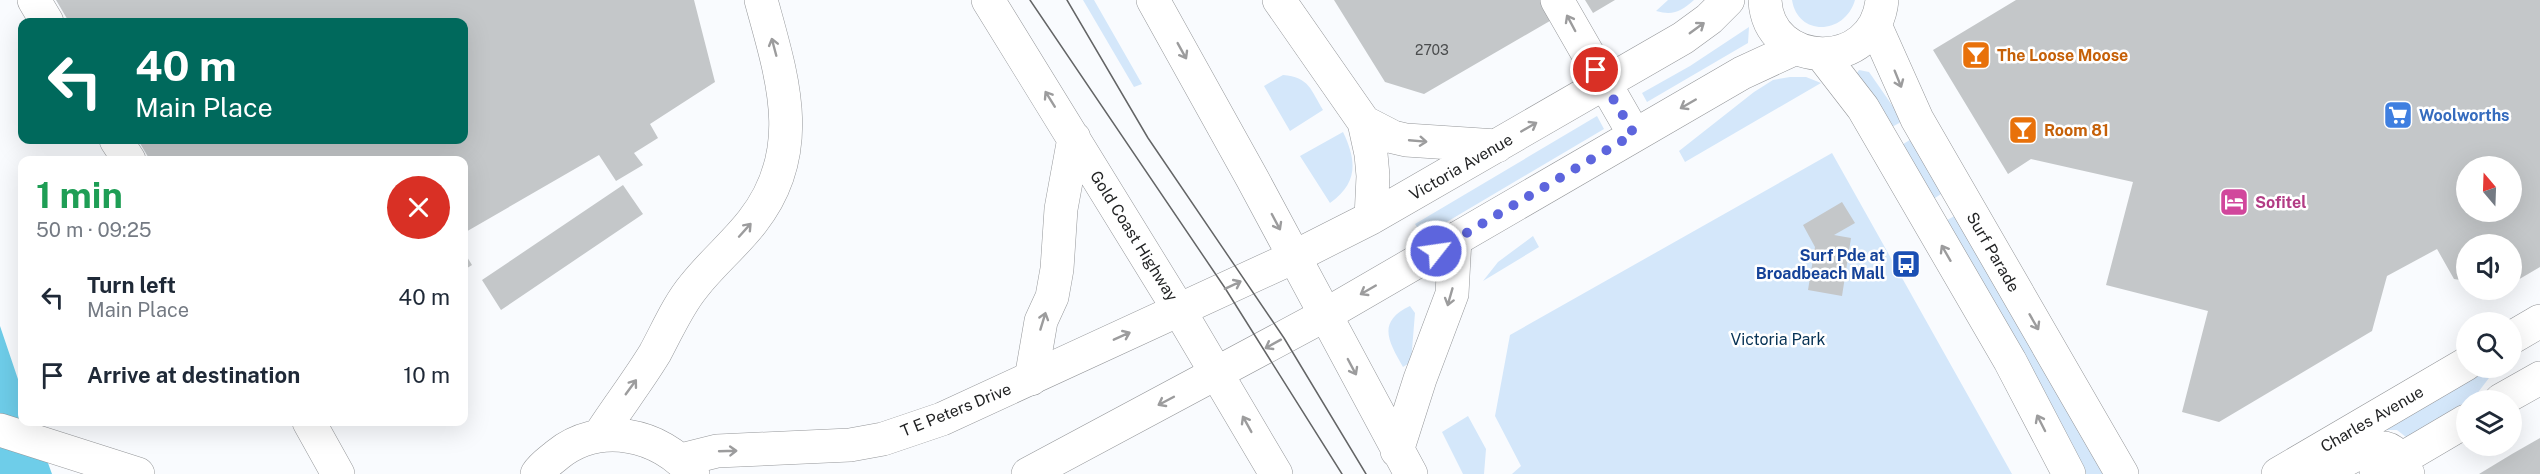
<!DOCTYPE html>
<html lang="en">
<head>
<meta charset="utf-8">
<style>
	:root { --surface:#fff; --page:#f2f2f3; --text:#1f2937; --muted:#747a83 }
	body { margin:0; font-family:"Public Sans",sans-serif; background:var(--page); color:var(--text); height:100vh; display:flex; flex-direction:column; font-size:22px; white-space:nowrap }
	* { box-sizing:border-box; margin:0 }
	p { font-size:20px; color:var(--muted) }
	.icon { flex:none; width:33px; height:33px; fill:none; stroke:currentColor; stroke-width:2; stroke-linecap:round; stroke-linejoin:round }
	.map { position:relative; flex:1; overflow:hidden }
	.panel { position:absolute; left:18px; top:156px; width:450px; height:270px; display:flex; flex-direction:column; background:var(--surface); border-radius:12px; box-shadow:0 6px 24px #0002 }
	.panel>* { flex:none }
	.banner { position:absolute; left:18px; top:18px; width:450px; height:126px; border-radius:12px; box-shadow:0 6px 24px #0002; background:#00695c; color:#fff; overflow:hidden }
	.needle { width:39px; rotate:341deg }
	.tools { position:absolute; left:2456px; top:156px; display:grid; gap:12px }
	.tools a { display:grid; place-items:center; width:66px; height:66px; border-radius:50%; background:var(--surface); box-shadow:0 6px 24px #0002; font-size:30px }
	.pin { position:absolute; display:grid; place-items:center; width:51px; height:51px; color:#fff; margin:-26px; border:3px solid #fff; border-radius:50%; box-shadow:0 2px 6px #0007 }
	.me { position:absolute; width:66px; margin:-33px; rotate:60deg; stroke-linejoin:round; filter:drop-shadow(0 0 4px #0008) }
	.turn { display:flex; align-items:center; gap:21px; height:126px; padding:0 18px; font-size:27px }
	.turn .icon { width:78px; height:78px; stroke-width:2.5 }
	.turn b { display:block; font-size:42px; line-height:51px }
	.round { display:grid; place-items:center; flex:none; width:63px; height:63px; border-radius:32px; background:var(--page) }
	.head { display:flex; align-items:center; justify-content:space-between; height:102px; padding:0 18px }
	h1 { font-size:36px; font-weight:700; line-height:45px; color:#1e9e55 }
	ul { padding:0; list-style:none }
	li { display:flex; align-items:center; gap:18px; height:78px; padding:0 18px }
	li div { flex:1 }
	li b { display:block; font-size:22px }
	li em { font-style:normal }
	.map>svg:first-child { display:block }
	.green { fill:#d4e7fa }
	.water { fill:#6ecde9 }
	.building { fill:#c4c7c9; fill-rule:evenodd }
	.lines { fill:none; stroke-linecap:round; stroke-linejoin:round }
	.minor-casing { stroke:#95979a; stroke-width:34 }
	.highway-casing { stroke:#95979a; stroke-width:34 }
	.minor { stroke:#fff; stroke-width:33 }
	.highway { stroke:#fff; stroke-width:33 }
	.tram { stroke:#646566; stroke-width:1.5 }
	.oneway { stroke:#9c9c9d }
	.route { stroke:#5d65dd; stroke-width:10; stroke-dasharray:0 18 }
	.labels { text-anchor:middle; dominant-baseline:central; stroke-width:5; stroke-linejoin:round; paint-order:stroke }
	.number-label { font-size:14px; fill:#4b4d4e }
	.food-label { font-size:16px; font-weight:bold; fill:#c56008; stroke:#fff; text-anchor:start }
	.shop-label { font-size:16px; font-weight:bold; fill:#366cbe; stroke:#fff; text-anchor:start }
	.street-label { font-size:16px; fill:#232425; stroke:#fff }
	.hotel-label { font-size:16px; font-weight:bold; fill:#b23c85; stroke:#fff; text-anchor:start }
	.transit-label { font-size:16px; font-weight:bold; fill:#164399; stroke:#fff; text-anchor:end }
	.park-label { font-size:16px; fill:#063255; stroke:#fff }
</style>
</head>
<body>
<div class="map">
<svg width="2540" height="474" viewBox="0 0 2540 474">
	<rect width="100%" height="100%" fill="#f9fbfe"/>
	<path class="green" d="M1083,0H1094L1142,84L1134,87Z
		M1668,0H1694C1681,11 1674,16 1656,11Z
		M1792,0H1855C1845,35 1798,37 1792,0Z
		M1749,27L1748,43L1647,102L1642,93L1690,66Z
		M1859,70L1869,72L1903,121L1890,128L1857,73Z
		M1283,75C1309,77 1311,90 1323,110L1290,131L1264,86Z
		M1790,77H1806L1821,83L1685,162L1679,151L1754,92L1773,80Z
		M1597,116L1604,129L1423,236L1415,224Z
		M1343,132C1357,161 1358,183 1330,203L1300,156Z
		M1913,138L1944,192L1932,200L1900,146Z
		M1832,153L2012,474H1512L1521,466L1495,416L1510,335Z
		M1956,215L2110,474H2080L1944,222Z
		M1533,236L1539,247L1483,281L1498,262Z
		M1410,306L1415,313L1411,362L1403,367C1389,342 1376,322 1410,306Z
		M2488,368L2492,374L2476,395L2411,441L2397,430H2384L2396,420Z
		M1468,416L1486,449L1484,474H1463L1442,432Z"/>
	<path class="water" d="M0,326L22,391V422H33L52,474H0Z"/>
	<path class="building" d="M56,0H694L715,82L650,124L658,138L634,153L643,165L616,181L599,155L464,233V160H150L138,140H464V22H69Z
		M1334,0H1544L1555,18L1424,94L1385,82Z
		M1585,0H1615L1593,13Z
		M2016,0H2540V267L2511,284V244H2466V281L2454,279L2437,249L2387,276L2372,331L2219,422L2182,412L2208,311L2106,285L2133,182L2031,159L2008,174L1933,50ZM2466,166H2511V212H2466Z
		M623,185L643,214L501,310L482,280Z
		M1842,202L1855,223L1834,235L1851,238L1842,296L1808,290L1815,247L1803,225Z
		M464,252L472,265L464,270Z
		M2540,438V474H2479L2512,454Z"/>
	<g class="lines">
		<g class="minor-casing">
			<path id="minor" d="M34,0L47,22
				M1279,0L1364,122L1371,154L1373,176L1371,218
				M1557,0L1634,134
				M1765,0C1768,70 1875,73 1882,0
				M1875,25L1917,119L2122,474
				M1822,55L1863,108L2010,361L2069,474
				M1364,122L1393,137L1406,140L1497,146
				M116,140L129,160
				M2511,338L2540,321
				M2501,400L2540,378
				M309,422L338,474
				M0,430L138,474
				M599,436C617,408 638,381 655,353C667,331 678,305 694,286C712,263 734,245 752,222C808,151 782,77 761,0
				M681,460L717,451L850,445L883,439L942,419L1294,257L1371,218L1683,38L1709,19L1728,0
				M537,474C542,466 550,461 557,455C599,421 660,433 693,474
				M1028,474L1325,315L1742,73L1796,48
				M2278,474L2466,364
				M2322,474C2338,465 2379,435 2395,454C2400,459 2404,468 2408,474
				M2376,474L2466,421"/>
		</g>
		<g class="highway-casing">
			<path id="highway" d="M988,0L1179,310L1276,474
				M1153,0L1252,178L1411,474
				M1031,379L1041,321L1052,297L1057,269L1061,209L1074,138
				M1397,451L1420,379L1452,294L1455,239"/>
		</g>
		<use href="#minor" class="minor"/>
		<use href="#highway" class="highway"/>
		<path class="tram" d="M1030,0L1225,288L1342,474
			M1067,0L1148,138L1284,338L1366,474"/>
	</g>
	<defs><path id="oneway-shaft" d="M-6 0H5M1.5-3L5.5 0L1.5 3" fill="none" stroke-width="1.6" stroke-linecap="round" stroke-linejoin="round" transform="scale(1.5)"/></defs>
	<g class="oneway">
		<use href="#oneway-shaft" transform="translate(1571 23) rotate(-118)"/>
		<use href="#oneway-shaft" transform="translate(1697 28) rotate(-36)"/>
		<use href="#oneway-shaft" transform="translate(774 47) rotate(-105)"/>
		<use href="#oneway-shaft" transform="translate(1182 51) rotate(61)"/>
		<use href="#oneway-shaft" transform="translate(1898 79) rotate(68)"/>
		<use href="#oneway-shaft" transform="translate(1050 99) rotate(-122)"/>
		<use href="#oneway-shaft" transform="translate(1688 104) rotate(150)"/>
		<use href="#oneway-shaft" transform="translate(1529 127) rotate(-30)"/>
		<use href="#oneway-shaft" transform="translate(1418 141) rotate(5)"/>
		<use href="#oneway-shaft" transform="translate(1276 222) rotate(62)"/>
		<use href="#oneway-shaft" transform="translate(745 230) rotate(-48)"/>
		<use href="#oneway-shaft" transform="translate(1946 253) rotate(-120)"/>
		<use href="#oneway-shaft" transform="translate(1233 285) rotate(-25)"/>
		<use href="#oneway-shaft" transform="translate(1368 290) rotate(150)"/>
		<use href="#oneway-shaft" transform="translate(1450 297) rotate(106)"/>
		<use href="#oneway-shaft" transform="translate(1043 321) rotate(-73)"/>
		<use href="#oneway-shaft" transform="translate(2034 322) rotate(60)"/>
		<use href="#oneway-shaft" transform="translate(1122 336) rotate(-24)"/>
		<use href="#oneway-shaft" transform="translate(1273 344) rotate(151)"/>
		<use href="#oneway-shaft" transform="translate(1352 367) rotate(62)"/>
		<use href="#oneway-shaft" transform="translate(631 387) rotate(-54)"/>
		<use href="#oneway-shaft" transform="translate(1166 401) rotate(152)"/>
		<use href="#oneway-shaft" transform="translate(2041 423) rotate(-117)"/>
		<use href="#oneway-shaft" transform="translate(1247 424) rotate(-119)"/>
		<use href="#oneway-shaft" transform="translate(728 451) rotate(-2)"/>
	</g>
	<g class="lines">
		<path class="route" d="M1436,251L1634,134L1596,70"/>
	</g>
	<defs>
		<g id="bar-square" transform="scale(1.5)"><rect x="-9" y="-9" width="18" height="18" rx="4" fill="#e8710a" stroke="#fff"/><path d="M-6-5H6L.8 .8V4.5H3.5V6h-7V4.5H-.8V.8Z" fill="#fff"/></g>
		<g id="supermarket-square" transform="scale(1.5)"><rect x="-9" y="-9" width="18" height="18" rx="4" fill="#3f7fe0" stroke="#fff"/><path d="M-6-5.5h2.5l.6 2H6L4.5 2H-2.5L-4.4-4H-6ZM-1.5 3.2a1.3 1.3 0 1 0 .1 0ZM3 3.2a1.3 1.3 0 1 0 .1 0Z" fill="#fff"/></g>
		<g id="hotel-square" transform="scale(1.5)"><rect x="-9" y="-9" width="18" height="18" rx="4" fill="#d1479c" stroke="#fff"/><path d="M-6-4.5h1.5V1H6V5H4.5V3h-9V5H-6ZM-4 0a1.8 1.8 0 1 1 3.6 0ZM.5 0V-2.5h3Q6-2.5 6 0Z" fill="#fff"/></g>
		<g id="bus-square" transform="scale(1.5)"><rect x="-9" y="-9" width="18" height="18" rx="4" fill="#1a4fb4" stroke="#fff"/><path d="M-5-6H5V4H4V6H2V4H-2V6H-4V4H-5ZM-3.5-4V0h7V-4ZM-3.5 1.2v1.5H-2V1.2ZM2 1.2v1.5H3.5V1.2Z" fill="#fff"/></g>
	</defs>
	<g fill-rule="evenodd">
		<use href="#bar-square" x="1976" y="55"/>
		<use href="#supermarket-square" x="2398" y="115"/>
		<use href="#bar-square" x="2023" y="130"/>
		<use href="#hotel-square" x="2234" y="202"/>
		<use href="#bus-square" x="1906" y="264"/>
	</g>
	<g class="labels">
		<g class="number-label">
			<text x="1432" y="50">2703</text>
		</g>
		<g class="food-label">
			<text x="1997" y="55">The Loose Moose</text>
			<text x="2044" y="130">Room 81</text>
		</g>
		<g class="shop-label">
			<text x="2419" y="115">Woolworths</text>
		</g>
		<g class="street-label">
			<text transform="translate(1461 167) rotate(-30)">Victoria Avenue</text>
			<text transform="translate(1134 236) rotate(58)">Gold Coast Highway</text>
			<text transform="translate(1993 252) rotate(60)">Surf Parade</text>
			<text transform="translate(956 410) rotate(-22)">T E Peters Drive</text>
			<text transform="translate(2372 419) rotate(-30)">Charles Avenue</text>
		</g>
		<g class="hotel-label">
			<text x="2255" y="202">Sofitel</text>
		</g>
		<g class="transit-label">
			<text x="1885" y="255">Surf Pde at<tspan x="1885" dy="18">Broadbeach Mall</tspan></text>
		</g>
		<g class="park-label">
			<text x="1778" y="339">Victoria Park</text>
		</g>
	</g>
</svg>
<div class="tools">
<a><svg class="needle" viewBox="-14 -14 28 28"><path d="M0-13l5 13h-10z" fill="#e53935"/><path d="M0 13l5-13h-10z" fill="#747a83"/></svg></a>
<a><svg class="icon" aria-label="sound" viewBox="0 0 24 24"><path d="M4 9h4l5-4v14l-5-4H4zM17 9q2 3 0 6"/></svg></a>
<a><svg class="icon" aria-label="search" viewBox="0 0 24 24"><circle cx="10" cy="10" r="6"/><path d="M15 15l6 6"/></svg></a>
<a><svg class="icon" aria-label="layers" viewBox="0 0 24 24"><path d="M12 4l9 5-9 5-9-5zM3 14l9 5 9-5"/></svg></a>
</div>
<div class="pin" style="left:1596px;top:70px;background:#d93025"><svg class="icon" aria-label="arrive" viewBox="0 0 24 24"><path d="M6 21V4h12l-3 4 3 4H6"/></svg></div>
<svg class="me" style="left:1436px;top:251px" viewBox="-20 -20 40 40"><circle r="17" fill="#5d65dd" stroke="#fff" stroke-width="3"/><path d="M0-11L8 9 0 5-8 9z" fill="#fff"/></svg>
<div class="banner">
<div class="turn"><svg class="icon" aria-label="left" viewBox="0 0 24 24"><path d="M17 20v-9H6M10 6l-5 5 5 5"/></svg><div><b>40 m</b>Main Place</div></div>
</div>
<section class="panel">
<div class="head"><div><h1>1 min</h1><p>50 m · 09:25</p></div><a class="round" style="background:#d93025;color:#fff"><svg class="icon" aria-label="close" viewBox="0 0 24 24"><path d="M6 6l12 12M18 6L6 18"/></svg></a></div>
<ul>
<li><svg class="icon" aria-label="left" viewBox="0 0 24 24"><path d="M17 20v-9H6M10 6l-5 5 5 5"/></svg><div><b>Turn left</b><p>Main Place</p></div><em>40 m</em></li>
<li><svg class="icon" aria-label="arrive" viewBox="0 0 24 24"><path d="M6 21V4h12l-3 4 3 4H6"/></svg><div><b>Arrive at destination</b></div><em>10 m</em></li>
</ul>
</section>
</div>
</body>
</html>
